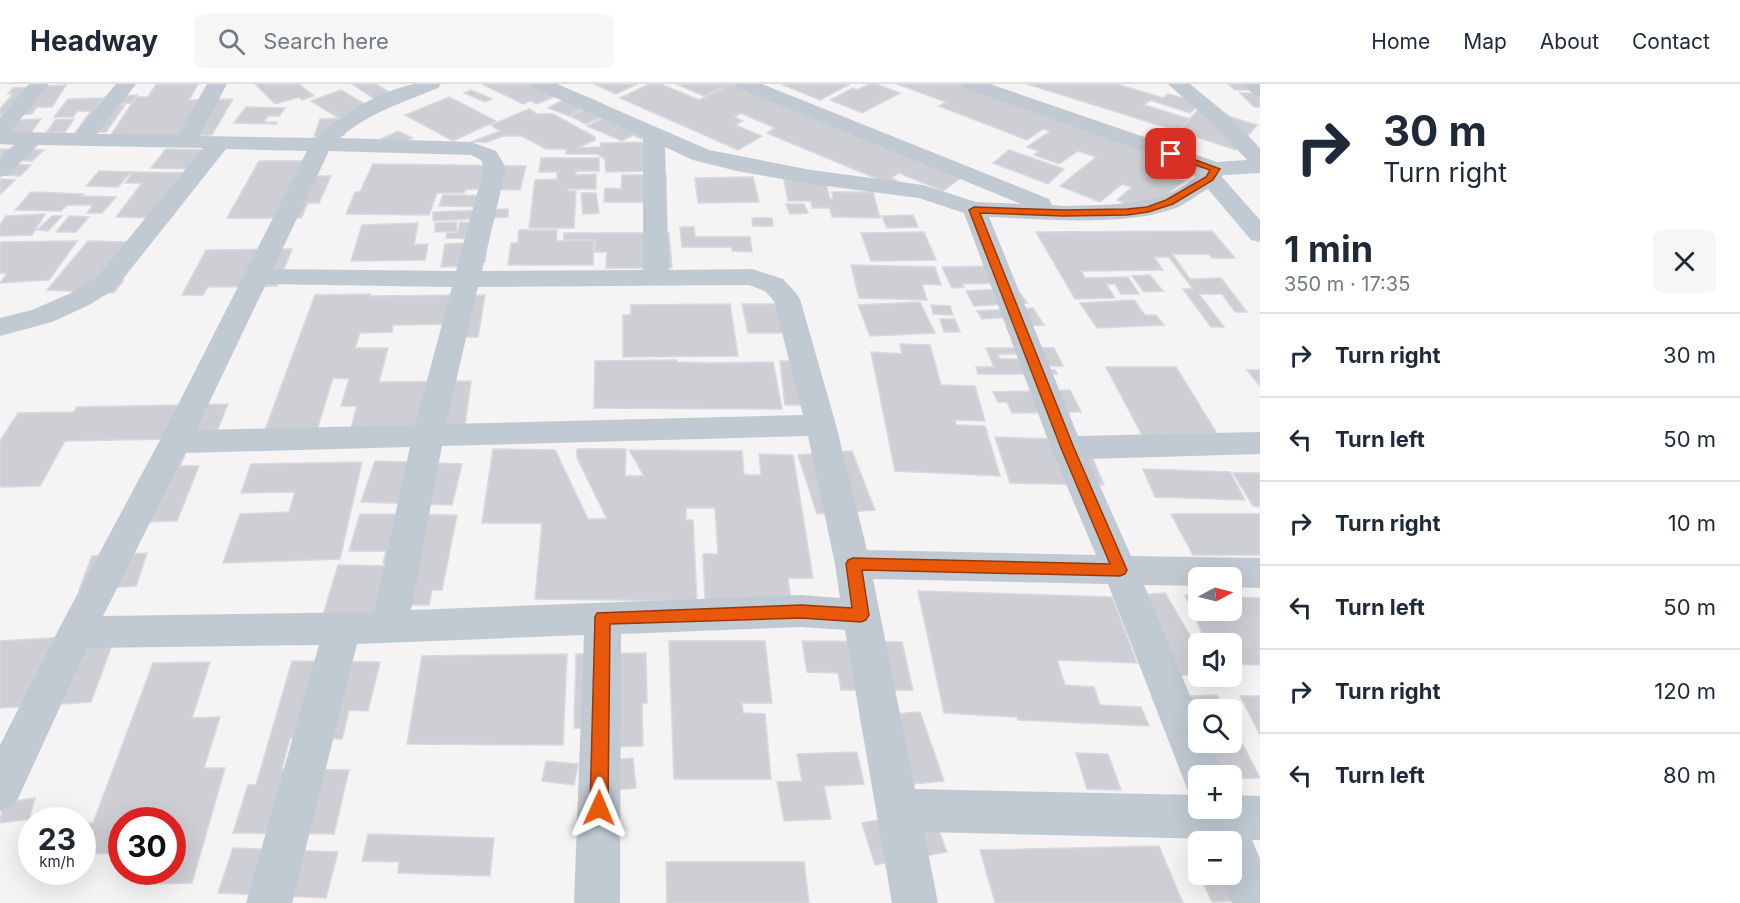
<!DOCTYPE html>
<html lang="en">
<head>
<meta charset="utf-8">
<style>
	:root { --surface:#fff; --page:#f6f6f7; --text:#1f2937; --muted:#747a83; --line:#e0e1e3 }
	body { margin:0; font-family:Inter,sans-serif; background:var(--page); color:var(--text); height:100vh; display:flex; flex-direction:column; font-size:22px; white-space:nowrap }
	* { box-sizing:border-box; margin:0 }
	p { font-size:20px; color:var(--muted) }
	.icon { flex:none; width:33px; height:33px; fill:none; stroke:currentColor; stroke-width:2; stroke-linecap:round; stroke-linejoin:round }
	.map { position:relative; flex:1; overflow:hidden }
	.side { display:flex; flex-direction:column; background:var(--surface); width:480px }
	.side>* { flex:none }
	.hud { background:#fff; color:var(--text); overflow:hidden }
	.needle { width:39px; rotate:83deg }
	.controls { position:absolute; left:1188px; top:483px; display:grid; gap:12px }
	.controls a { display:grid; place-items:center; width:54px; height:54px; border-radius:9px; background:var(--surface); box-shadow:0 6px 24px #0002; font-size:30px }
	.speed { position:absolute; left:18px; top:723px; display:flex; gap:12px; font-size:30px; font-weight:700; text-align:center }
	.speed>* { display:grid; place-content:center; width:78px; height:78px; border-radius:50%; background:var(--surface); box-shadow:0 6px 24px #0002; line-height:1 }
	.speed small { font-size:15px; font-weight:400 }
	.speed .limit { border:9px solid #d22; background:#fff; color:#111 }
	.pin { position:absolute; display:grid; place-items:center; width:51px; height:51px; color:#fff; margin:-26px; border-radius:12px; box-shadow:0 3px 9px #0006 }
	.me { position:absolute; width:66px; margin:-33px; rotate:1deg; stroke-linejoin:round; filter:drop-shadow(0 0 4px #0008) }
	.turn { display:flex; align-items:center; gap:21px; height:126px; padding:0 24px; font-size:27px }
	.turn .icon { width:78px; height:78px; stroke-width:2.5 }
	.turn b { display:block; font-size:42px; line-height:51px }
	.round { display:grid; place-items:center; flex:none; width:63px; height:63px; border-radius:9px; background:var(--page) }
	.head { display:flex; align-items:center; justify-content:space-between; height:102px; padding:0 24px }
	h1 { font-size:36px; font-weight:700; line-height:45px }
	ul { padding:0; list-style:none }
	li { display:flex; align-items:center; gap:18px; height:84px; padding:0 24px; border-top:2px solid var(--line) }
	li div { flex:1 }
	li b { display:block; font-size:22px }
	li em { font-style:normal }
	header { display:flex; align-items:center; gap:36px; box-sizing:border-box; height:84px; padding:0 30px; background:var(--surface); border-bottom:2px solid var(--line) }
	header strong { font-size:28px }
	nav { display:flex; gap:33px; margin-inline-start:auto; font-size:21px }
	.search { width:420px; height:54px; background:var(--page); display:flex; align-items:center; gap:15px; box-sizing:border-box; padding:0 21px; border-radius:9px; color:var(--muted); font-size:22px }
	main { display:flex; flex:1; min-height:0 }
	.map>svg:first-child { display:block }
	.building { fill:#cdcfd5; stroke:#d7d9de; stroke-width:1.5 }
	.lines { fill:none; stroke-linecap:round; stroke-linejoin:round }
	.minor { fill:#c1cad2; fill-rule:evenodd }
	.route { fill:#ea580c; stroke:#983908; stroke-width:1.5 }
</style>
</head>
<body>
<header>
<strong>Headway</strong>
<div class="search"><svg class="icon" aria-label="search" viewBox="0 0 24 24"><circle cx="10" cy="10" r="6"/><path d="M15 15l6 6"/></svg>Search here</div>
<nav><a>Home</a><a>Map</a><a>About</a><a>Contact</a></nav>
</header>
<main>
<div class="map">
<svg width="1260" height="819" viewBox="0 0 1260 819">
	<rect width="100%" height="100%" fill="#f5f3f3"/>
	<path class="building" d="M156,0H198L189,16L233,15L212,51L109,54L136,13H148Z
		M255,0H299L314,12L302,16L299,13L275,20Z
		M352,0H376L396,12L379,18Z
		M482,0H553L568,7L537,20L530,17L523,20Z
		M594,0H637L616,10Z
		M649,0H661L699,16L731,0H748L969,88L943,107L899,89L891,94L902,99L896,103L767,49L775,44L741,29L734,33L743,37L735,41L762,52L738,66L620,14Z
		M676,0H730L704,12Z
		M781,0H850L820,16Z
		M869,0H876L900,9L862,29L830,16L853,4L857,6Z
		M897,0H964L1187,80L1172,93L1184,97L1145,128L1117,116L1132,103L1122,100L1100,118L1060,102L1096,73L1078,67L1059,80L1034,71L1039,67L1027,63L1050,47L1043,45L1027,56L939,22L946,18Z
		M1027,0H1117L1163,14L1168,10L1183,14L1187,10L1205,15L1190,29L1150,16L1144,21L1190,35L1177,47Z
		M1228,0H1260V6H1235Z
		M66,1L52,23H37L32,30L0,32V25L13,10H8L13,4Z
		M341,6L370,23L340,35L311,17Z
		M471,6L492,15L485,18L464,9Z
		M576,9L597,17L569,32L548,24Z
		M1240,9H1260V23H1254Z
		M138,11L133,19L100,21L105,13Z
		M449,13L496,37L453,57L405,31Z
		M103,14L97,22L125,21L106,48L75,49L91,27H77L73,33H54L68,15Z
		M600,19L615,27L586,40L570,32Z
		M246,23L285,24L279,32H268L264,38H277L276,40L234,39Z
		M1200,24L1257,41L1236,66L1178,47Z
		M529,25L537,30H553L595,53V56L578,64L600,63L601,59L653,58L656,87L606,88L605,75L597,70H566V65H546L522,52H503L487,58H471L500,47L491,41Z
		M617,27L651,50L641,55L633,51L622,57L587,42Z
		M348,34L344,51L314,53L320,35Z
		M41,35L28,53L0,54V37Z
		M74,35L65,48L46,49L55,36Z
		M398,47L413,54L396,62L381,55Z
		M0,65L44,66L32,77L0,76Z
		M166,65L212,66L199,85L151,84Z
		M1009,66L1064,85L1048,100L993,79Z
		M541,74H599V87H576V91L596,90V105H568V107H576L574,144H529L535,96L557,95V88H539Z
		M259,77H304L296,92H331L319,119H308L301,134H227Z
		M0,80L31,81L20,92L0,91Z
		M373,80L526,82L520,106L466,105L464,109H437L429,131L346,130L355,108H360Z
		M1194,80L1213,90L1200,95L1181,84Z
		M99,87L131,88L118,103L86,102Z
		M133,88L201,89L171,134L116,133L142,99H125Z
		M622,91H666V118H604L605,104L621,105Z
		M753,93L759,118L698,119L695,94Z
		M0,95L15,96L0,111Z
		M784,96H825L830,115H833L832,108H873L880,134L832,133L830,124H812L811,117H788Z
		M31,108L83,110L81,112L116,113L102,129H87L93,121H67L61,127L15,126Z
		M581,109H596L599,129L583,130Z
		M443,111L497,112L495,123L439,122Z
		M786,120H804L808,129L790,130Z
		M508,125V133L433,137V128Z
		M45,130L32,151L0,152V140L6,132Z
		M913,131L918,143L887,144L882,132Z
		M52,132H62L48,147L37,146Z
		M69,132L89,133L76,148H56Z
		M752,134H772L773,142H753Z
		M457,138L456,147L435,148V139Z
		M460,138L490,139L486,155L446,154L447,149H457Z
		M418,139L414,161L428,160L425,176L351,177L362,141Z
		M680,143H694L695,153H750L752,168L732,167V163H682Z
		M519,146H557L556,157H594L593,181H508L511,159H518Z
		M1212,147L1235,174H1212L1209,170H1172L1190,195L1221,194L1247,228H1235L1222,210H1199L1224,243H1211L1183,205H1193L1169,173H1154L1163,186L1081,187L1085,194L1128,193L1139,210H1121L1115,200H1106L1115,214L1075,215L1036,148Z
		M924,148L936,176L871,177L861,149Z
		M564,149H669L672,184H606L607,168H595V156H564Z
		M77,157L49,196L0,199L7,189H0V158Z
		M88,157L126,158L123,197L114,209L47,206Z
		M468,159L486,164L485,178L468,179L467,182L441,183L445,160Z
		M292,165L277,202L208,203L203,211H182L206,166Z
		M851,181L935,183L941,201L922,200L927,216L859,214Z
		M995,182L1005,199L962,200L964,203L952,204L942,183Z
		M1150,191L1163,207L1144,208L1132,192Z
		M1001,205L1004,211L1021,210L1027,219L974,222L966,207Z
		M370,210V212L485,211L478,253H453L455,240L393,241L392,248L360,249L355,264H388L379,298L471,297L465,342L351,344L357,322H341L349,295L333,294L317,346H265L315,211Z
		M1134,216L1145,231H1156L1164,241L1097,244L1080,219Z
		M920,218L935,249L870,252L858,221Z
		M730,220L738,272L623,273V231H631V221Z
		M742,220H793L800,249H748Z
		M931,221L950,222L953,231L933,230Z
		M1033,224L1044,241L1020,242L1014,233L982,235L977,227Z
		M940,235H955L960,248H944Z
		M900,260L930,261L941,301L975,302L985,337L955,336L956,341L985,342L1000,392L895,387L871,268L902,270Z
		M986,264H1054L1063,282H1030L1024,270H997L1000,275H1022L1027,286H1055L1057,290H978L976,283H994Z
		M677,276V278L709,279L773,278L782,325L594,324L595,277Z
		M780,277H805L811,321H785Z
		M1106,283H1176L1218,351H1142Z
		M1247,286H1260V302Z
		M1070,306L1081,328L1012,329L1007,318H998L993,308Z
		M228,320L215,352L193,353L180,382H199L177,437L133,438L171,355L65,357L40,402L0,403V357L18,329L74,328L77,323Z
		M995,353L1085,356L1104,401L1010,399Z
		M493,365L555,366L588,435H607L577,374V365H626L625,392H644L629,366L742,367L744,391H761L759,370L793,371L813,494H788L791,516H705L703,470H718L715,424H686V436H693L697,517L535,515L542,439H482Z
		M852,367L875,426L817,430L798,371Z
		M375,377L462,380L452,421L361,418Z
		M362,378L340,475L223,479L240,430L289,428L295,408L241,409L251,380Z
		M1143,385L1230,388L1245,416L1155,413Z
		M1233,389H1260V423L1253,422Z
		M360,430L457,431L442,506H432L429,521H403L412,479H383L386,467H349Z
		M1171,430H1260V471H1193Z
		M147,469L136,502L79,506L92,472Z
		M338,481L393,482L379,538H321Z
		M918,507L1112,513L1137,579L1057,576L1065,601L1094,603L1100,621L1141,623L1149,642L1018,636L1017,633L944,629Z
		M1165,509L1198,565V590L1162,593L1117,512Z
		M1185,511H1198V526H1232V513L1260,514V581L1232,580V560H1207Z
		M116,550L91,618L0,624V557Z
		M669,557H765L772,619H742L743,629L765,630L771,695H674Z
		M802,557L902,558L913,606H841L838,589L807,588Z
		M646,569L647,619H642L643,662L609,663V644H574L576,570Z
		M567,570L563,661L407,660L422,572Z
		M292,577L380,578L368,627L349,626L342,655L290,654L282,685L349,686L334,750L233,749L248,701H256Z
		M210,578L192,634L220,633L204,684H225L192,799L150,800L154,788H172V736H122V769L82,770L84,739H93L153,579Z
		M1217,611L1224,626H1198V658H1232V639L1260,694L1232,695V692H1198V696L1192,697L1152,613Z
		M1240,612H1260V651Z
		M920,628L944,697L880,703L860,633Z
		M857,668L864,700L824,702L831,735L784,737L777,698L802,697L797,670Z
		M1076,669L1108,670L1121,706L1087,705Z
		M633,674L636,704L603,707L600,677Z
		M546,677L578,680L574,701L542,697Z
		M926,713L947,768L875,781L862,739L899,732Z
		M35,714L29,735L0,739L3,719Z
		M368,750L494,754L490,792L398,789L399,778L362,777Z
		M1159,762L1183,819H995L980,766Z
		M233,764L338,768L326,814L218,809Z
		M1232,771H1236L1259,816L1212,818L1199,790H1232Z
		M666,778H804L809,819H667Z"/>
	<g class="lines">
		<path class="minor" d="M29,0H49L10,48L75,49L116,0H136L97,50L178,51L207,0H227L199,52L316,54C342,30 378,8 413,0C421,0 432,0 441,0L438,4C404,18 368,29 340,54L471,58L496,67L506,84L482,187L643,186V53L534,4L531,0H557L709,66L811,86L923,101L976,118L1021,120L738,4L735,0H762L1049,115L1052,121L1064,122C1113,120 1164,124 1202,88L964,4L961,0H990L1217,78L1247,76L1214,41L1168,0H1190L1229,32L1260,64V89L1223,91L1222,93L1260,136V158L1251,156L1208,105C1197,111 1187,119 1176,124C1126,143 1043,135 989,133L1078,352L1260,348V370L1088,375L1131,472L1260,474V504L1232,503V494H1198V502L1144,501L1198,631V658H1210L1224,692H1198V711L1188,707L1108,500L873,495L915,705L1198,711V724H1232V711L1260,712V756H1252L1260,775V819H1232L1221,790H1232V758H1212L1213,755L924,748L938,819H892L845,546L801,543L621,550L620,819H574L584,551L357,560L292,819H246L319,561L87,564L15,721L0,727V661L63,537L159,358L307,67L226,65L115,205L89,221L52,238L0,252V234L32,226L71,209L97,193L203,64L38,61L8,91L0,93V74L14,61L0,60V34ZM665,63L693,76L737,87L811,100L919,114L964,129L1051,364L1096,471L867,466L836,341L800,215L796,209L783,195L752,185L669,186ZM329,67L471,71L481,76L484,84L456,187L273,185ZM266,200L452,203L415,341L196,346ZM749,201L765,207L774,217L803,331L446,340L478,203ZM808,352L835,480L840,514L801,511L411,526L442,362ZM410,363L374,528L103,532L185,369Z
			M1244,0H1260V12L1253,10Z"/>
	</g>
	<path class="route" d="M1168,68H1174L1220,85L1213,96L1173,120L1148,128L1127,131L1064,132L980,129L1074,364L1127,486L1125,490L1120,492L862,486L869,531L866,536L861,538L801,534L610,540L608,724L605,730L599,733L592,730L590,724L595,533L597,529L801,521L852,524L846,480L848,476L853,474L1110,480L1061,364L969,126L974,123L1064,126L1127,125L1147,123L1166,116L1206,93L1210,86L1168,72Z"/>
</svg>
<div class="controls">
<a><svg class="needle" viewBox="-14 -14 28 28"><path d="M0-13l5 13h-10z" fill="#e53935"/><path d="M0 13l5-13h-10z" fill="#747a83"/></svg></a>
<a><svg class="icon" aria-label="sound" viewBox="0 0 24 24"><path d="M4 9h4l5-4v14l-5-4H4zM17 9q2 3 0 6"/></svg></a>
<a><svg class="icon" aria-label="search" viewBox="0 0 24 24"><circle cx="10" cy="10" r="6"/><path d="M15 15l6 6"/></svg></a>
<a>+</a>
<a>−</a>
</div>
<div class="speed"><div>23<small>km/h</small></div><div class="limit">30</div></div>
<div class="pin" style="left:1171px;top:70px;background:#d93025"><svg class="icon" aria-label="arrive" viewBox="0 0 24 24"><path d="M6 21V4h12l-3 4 3 4H6"/></svg></div>
<svg class="me" style="left:599px;top:724px" viewBox="-20 -20 40 40"><path d="M0-17L14 15 0 8-14 15z" fill="#ea580c" stroke="#fff" stroke-width="4"/></svg>
</div>
<section class="side">
<div class="hud">
<div class="turn"><svg class="icon" aria-label="right" viewBox="0 0 24 24"><path d="M7 20v-9h11M14 6l5 5-5 5"/></svg><div><b>30 m</b>Turn right</div></div>
</div>
<div class="head"><div><h1>1 min</h1><p>350 m · 17:35</p></div><a class="round"><svg class="icon" aria-label="close" viewBox="0 0 24 24"><path d="M6 6l12 12M18 6L6 18"/></svg></a></div>
<ul>
<li><svg class="icon" aria-label="right" viewBox="0 0 24 24"><path d="M7 20v-9h11M14 6l5 5-5 5"/></svg><div><b>Turn right</b></div><em>30 m</em></li>
<li><svg class="icon" aria-label="left" viewBox="0 0 24 24"><path d="M17 20v-9H6M10 6l-5 5 5 5"/></svg><div><b>Turn left</b></div><em>50 m</em></li>
<li><svg class="icon" aria-label="right" viewBox="0 0 24 24"><path d="M7 20v-9h11M14 6l5 5-5 5"/></svg><div><b>Turn right</b></div><em>10 m</em></li>
<li><svg class="icon" aria-label="left" viewBox="0 0 24 24"><path d="M17 20v-9H6M10 6l-5 5 5 5"/></svg><div><b>Turn left</b></div><em>50 m</em></li>
<li><svg class="icon" aria-label="right" viewBox="0 0 24 24"><path d="M7 20v-9h11M14 6l5 5-5 5"/></svg><div><b>Turn right</b></div><em>120 m</em></li>
<li><svg class="icon" aria-label="left" viewBox="0 0 24 24"><path d="M17 20v-9H6M10 6l-5 5 5 5"/></svg><div><b>Turn left</b></div><em>80 m</em></li>
</ul>
</section>
</main>
</body>
</html>
